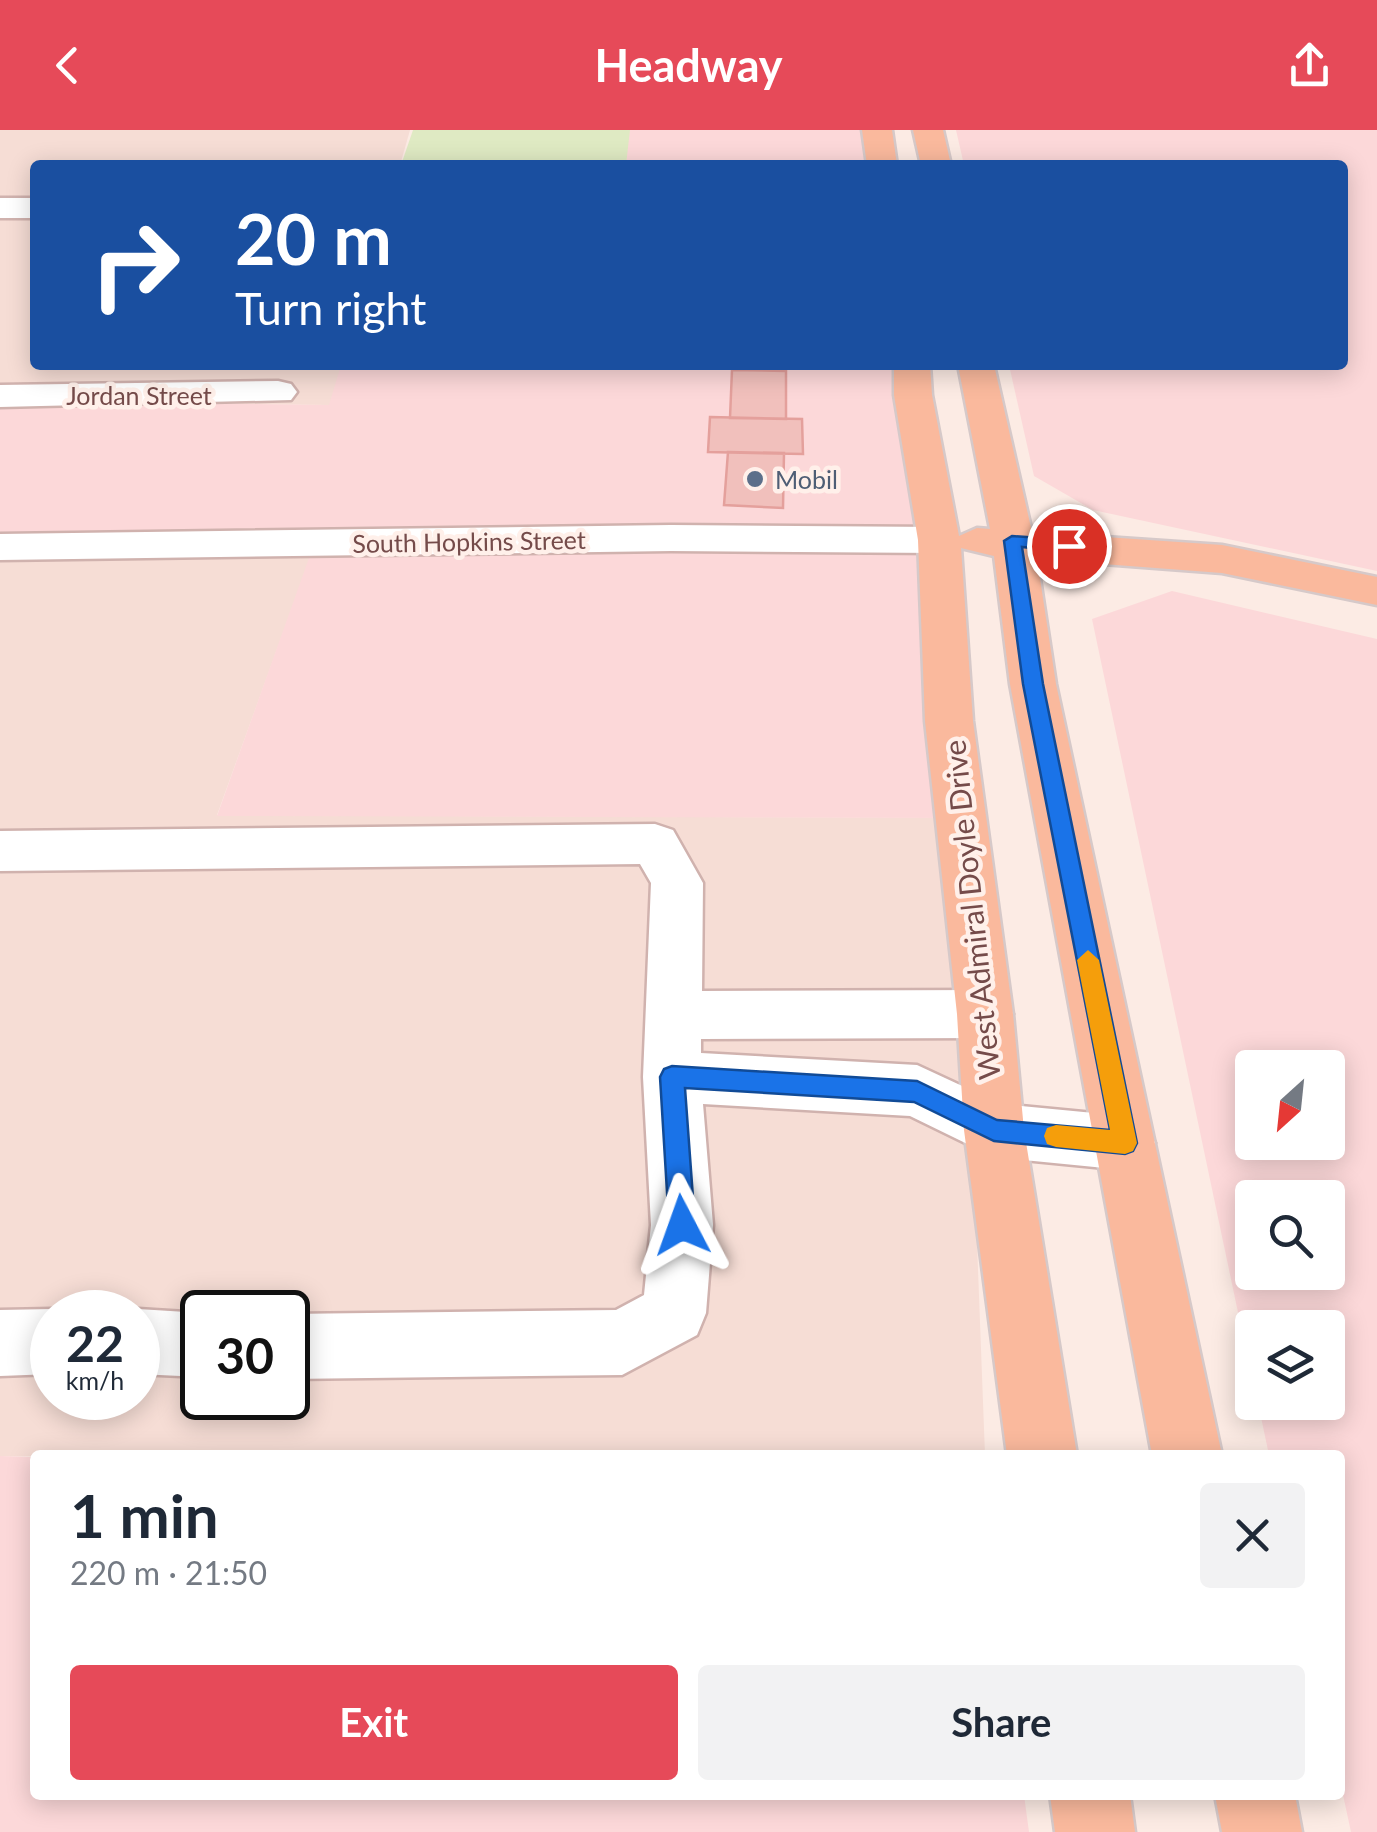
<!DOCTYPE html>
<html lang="en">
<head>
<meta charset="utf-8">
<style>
	:root { --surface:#fff; --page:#f2f2f3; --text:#1f2937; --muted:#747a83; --accent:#e64a59 }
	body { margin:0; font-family:Lato,sans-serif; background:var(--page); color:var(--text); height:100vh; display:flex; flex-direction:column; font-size:38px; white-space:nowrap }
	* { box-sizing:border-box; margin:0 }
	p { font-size:32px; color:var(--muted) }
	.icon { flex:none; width:55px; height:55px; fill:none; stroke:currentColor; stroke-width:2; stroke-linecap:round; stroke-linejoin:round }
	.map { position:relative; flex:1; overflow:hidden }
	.sheet { position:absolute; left:30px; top:1320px; width:1315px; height:350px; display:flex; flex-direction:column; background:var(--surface); border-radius:10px; box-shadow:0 5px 25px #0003 }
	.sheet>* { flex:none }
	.top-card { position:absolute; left:30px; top:30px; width:1318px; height:210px; border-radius:10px; box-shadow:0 5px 25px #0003; background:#1a4fa0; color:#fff; overflow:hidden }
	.needle { width:65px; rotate:207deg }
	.buttons { position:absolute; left:1235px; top:920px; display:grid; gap:20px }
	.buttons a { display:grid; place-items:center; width:110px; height:110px; border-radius:10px; background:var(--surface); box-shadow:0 5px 25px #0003; font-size:50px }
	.speed { position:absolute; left:30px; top:1160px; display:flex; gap:20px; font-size:50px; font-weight:700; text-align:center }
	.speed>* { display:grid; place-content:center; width:130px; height:130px; border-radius:50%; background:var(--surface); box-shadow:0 5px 25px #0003; line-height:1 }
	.speed small { font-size:25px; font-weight:400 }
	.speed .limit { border:5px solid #111; border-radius:15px; background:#fff; color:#111 }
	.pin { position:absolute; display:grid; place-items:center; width:85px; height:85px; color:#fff; margin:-42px; border:5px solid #fff; border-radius:50%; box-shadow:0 2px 10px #0007 }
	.me { position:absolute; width:110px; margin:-55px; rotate:356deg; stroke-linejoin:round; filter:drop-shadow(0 0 8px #0008) }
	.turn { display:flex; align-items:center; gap:35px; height:210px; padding:0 40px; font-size:45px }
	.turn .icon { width:130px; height:130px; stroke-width:2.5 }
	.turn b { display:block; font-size:70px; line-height:85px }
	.round { display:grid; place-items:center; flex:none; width:105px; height:105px; border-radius:10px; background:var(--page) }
	.head { display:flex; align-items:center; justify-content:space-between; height:170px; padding:0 40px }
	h1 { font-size:60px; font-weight:700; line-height:75px }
	.cta { display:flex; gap:20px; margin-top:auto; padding:20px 40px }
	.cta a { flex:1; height:115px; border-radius:10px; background:var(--accent); color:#fff; font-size:40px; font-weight:700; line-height:115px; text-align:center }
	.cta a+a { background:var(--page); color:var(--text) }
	header { display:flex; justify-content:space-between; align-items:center; height:130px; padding:0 40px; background:var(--accent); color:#fff; font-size:45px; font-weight:700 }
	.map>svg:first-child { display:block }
	.residential { fill:#f6ddd5; fill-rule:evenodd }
	.commercial { fill:#fcd8d9; fill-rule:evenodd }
	.green { fill:#dfeac3 }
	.building { fill:#f1c0bc; stroke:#e4a09c; stroke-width:2.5 }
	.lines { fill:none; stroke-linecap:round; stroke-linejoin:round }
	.minor-casing { stroke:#d0b2ae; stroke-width:5 }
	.major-casing { stroke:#d6c9c9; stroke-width:5 }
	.minor { fill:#fff; fill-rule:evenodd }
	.major { fill:#fab99d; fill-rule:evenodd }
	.route { fill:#1a73e8; stroke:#114b97; stroke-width:2.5 }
	.slow { fill:#f59e0b }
	.service-dot { fill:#5c6f8a; stroke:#fff0ea; stroke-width:4 }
	.labels { text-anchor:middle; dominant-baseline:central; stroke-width:9; stroke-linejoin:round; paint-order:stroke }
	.far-street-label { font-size:25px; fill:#754b4a; stroke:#fff0ea }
	.far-service-label { font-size:25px; fill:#4e5e75; stroke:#fff0ea; text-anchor:start }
	.street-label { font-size:30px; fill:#754b4a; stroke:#fff0ea }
</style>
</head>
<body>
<header><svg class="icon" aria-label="back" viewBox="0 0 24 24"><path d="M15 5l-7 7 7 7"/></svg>Headway<svg class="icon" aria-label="share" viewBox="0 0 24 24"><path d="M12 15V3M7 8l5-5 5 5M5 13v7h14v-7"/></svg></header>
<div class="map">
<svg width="1377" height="1702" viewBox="0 0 1377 1702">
	<rect width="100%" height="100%" fill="#fcebe4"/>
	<path class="residential" d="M0,0H410L400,35H35V235H342L330,275L0,271Z
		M315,414L217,685L961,688L985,1325L0,1326V416ZM52,1182H138V1268H52ZM202,1182H288V1268H202Z"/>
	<path class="commercial" d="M419,0H867L872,35H407Z
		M956,0H1377V441L1093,380L1034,346L1009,235H1342V35H964Z
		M341,235H899L961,688L217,686L314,414L0,415V271L329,275Z
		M1172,461L1377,509V1702H1351L1340,1651V1325H1269L1258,1273L1328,1272V1198H1252V1249L1092,489ZM1252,938H1328V1012H1252ZM1252,1068H1328V1142H1252Z
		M0,1326L35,1327V1665H1024L1029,1702H0Z"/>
	<path class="green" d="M413,0H630L626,35H401Z"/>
	<path class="building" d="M732,240L786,241V289L730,288Z
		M710,287L802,289L803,324L708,322Z
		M728,322L784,323L783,378L724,375Z"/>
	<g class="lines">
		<g class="minor-casing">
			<path id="minor" d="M0,68H35V88H0Z
				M278,251L291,254L297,262L291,270L0,277V255Z
				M671,395L939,397L954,401L960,410L954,419L939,423L671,421L0,430V404Z
				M655,694L673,700L703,753L702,861L985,860L1005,867L1013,884L1005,901L985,908L701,909V923L917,935L1001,974L1125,986L1146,994L1155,1013L1146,1032L1125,1040L994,1027L910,986L703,974L713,1095L706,1183L697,1205L622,1245L288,1249V1184L616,1180L644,1165L651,1095L643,947L651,753L640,734L0,741V701Z
				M52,1179L59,1182H52V1244L0,1246V1180Z
				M138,1179L202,1183V1247L138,1244V1182H131Z"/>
		</g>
		<g class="major-casing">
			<path id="major" d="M862,0H892L897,35H867Z
				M913,0H943L951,35H921Z
				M894,235H930L932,265L959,406L977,398L990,399L958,235H994L1032,402L1222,415L1377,447V475L1222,443L1037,429L1056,554L1222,1325H1152L1010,554L994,426L961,418L973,591L1013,884L1024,1000L1077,1325H1007L964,1000L957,884L925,591L918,410L894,265Z
				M1050,1665H1130L1135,1702H1055Z
				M1215,1665H1295L1302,1702H1222Z"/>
		</g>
		<use href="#minor" class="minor"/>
		<use href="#major" class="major"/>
	</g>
	<path class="route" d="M1012,406L1069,410L1077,416L1069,422L1022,417L1043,554L1137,1013L1133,1021L1125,1024L994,1011L914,972L685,958L695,1095L691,1103L682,1107L673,1103L669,1095L660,947L664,939L672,936L917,951L997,990L1110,1000L1023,554L1004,411Z"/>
	<path class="slow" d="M1088,820L1099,830L1137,1013L1133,1021L1125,1024L1056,1017L1047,1014L1044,1006L1047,998L1056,995L1110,1000L1077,830Z"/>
	<circle class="service-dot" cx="755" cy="349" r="10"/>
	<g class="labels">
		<g class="far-street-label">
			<text x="139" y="265">Jordan Street</text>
			<text transform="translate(469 411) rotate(-1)">South Hopkins Street</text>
		</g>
		<g class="far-service-label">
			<text x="775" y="349">Mobil</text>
		</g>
		<g class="street-label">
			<text transform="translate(971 780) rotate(-96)">West Admiral Doyle Drive</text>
		</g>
	</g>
</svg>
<div class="buttons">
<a><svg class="needle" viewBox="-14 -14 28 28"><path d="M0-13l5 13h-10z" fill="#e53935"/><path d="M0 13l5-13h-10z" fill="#747a83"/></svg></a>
<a><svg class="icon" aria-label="search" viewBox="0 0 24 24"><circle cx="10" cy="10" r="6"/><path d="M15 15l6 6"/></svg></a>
<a><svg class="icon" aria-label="layers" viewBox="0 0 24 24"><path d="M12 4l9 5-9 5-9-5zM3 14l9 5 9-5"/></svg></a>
</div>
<div class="speed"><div>22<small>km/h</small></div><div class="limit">30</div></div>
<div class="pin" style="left:1069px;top:416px;background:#d93025"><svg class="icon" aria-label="arrive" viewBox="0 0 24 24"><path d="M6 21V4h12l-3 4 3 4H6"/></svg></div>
<svg class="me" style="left:682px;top:1095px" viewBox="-20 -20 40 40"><path d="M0-17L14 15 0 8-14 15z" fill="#1a73e8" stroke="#fff" stroke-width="4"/></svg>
<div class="top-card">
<div class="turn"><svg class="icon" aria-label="right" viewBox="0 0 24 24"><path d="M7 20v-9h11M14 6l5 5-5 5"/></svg><div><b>20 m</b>Turn right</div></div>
</div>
<section class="sheet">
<div class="head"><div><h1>1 min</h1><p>220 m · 21:50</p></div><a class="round"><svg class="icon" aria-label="close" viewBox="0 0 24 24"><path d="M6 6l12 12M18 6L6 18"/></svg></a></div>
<div class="cta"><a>Exit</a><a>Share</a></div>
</section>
</div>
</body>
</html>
